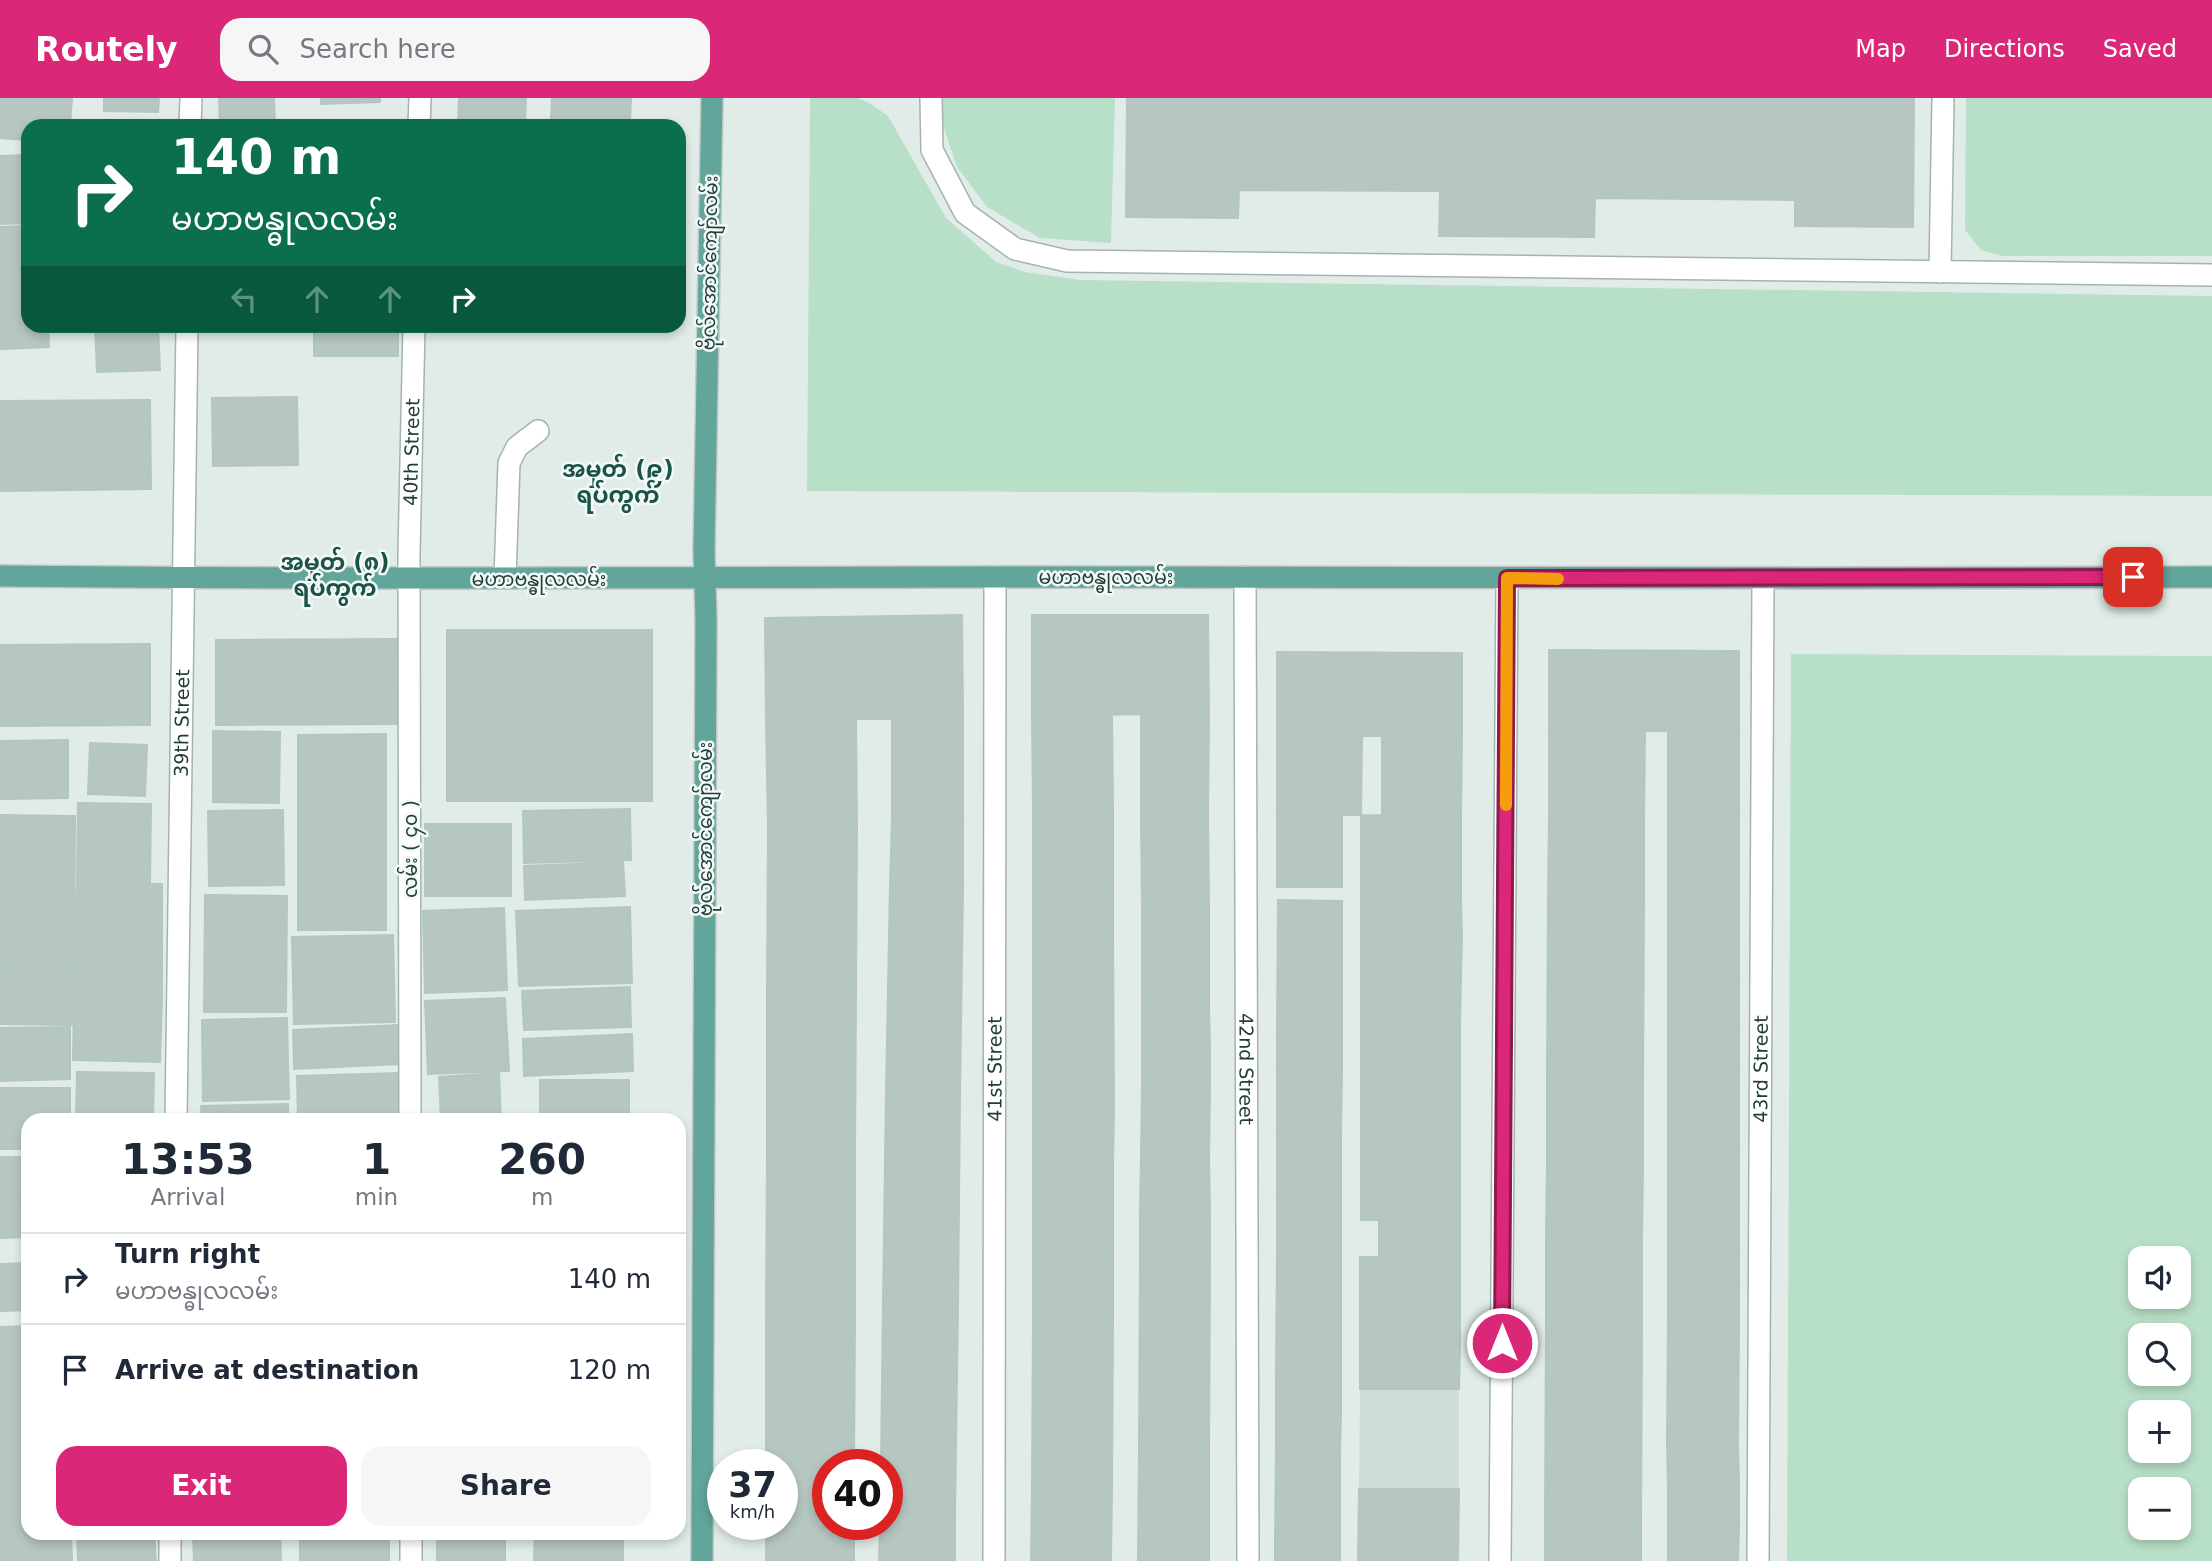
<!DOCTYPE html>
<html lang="en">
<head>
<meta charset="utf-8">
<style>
	:root { --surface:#fff; --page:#f6f6f7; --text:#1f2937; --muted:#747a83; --line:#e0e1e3; --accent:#db2777 }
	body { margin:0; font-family:"DejaVu Sans","Noto Sans Myanmar",sans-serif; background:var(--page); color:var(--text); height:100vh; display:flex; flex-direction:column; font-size:26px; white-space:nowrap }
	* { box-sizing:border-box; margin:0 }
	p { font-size:23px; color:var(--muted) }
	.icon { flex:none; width:38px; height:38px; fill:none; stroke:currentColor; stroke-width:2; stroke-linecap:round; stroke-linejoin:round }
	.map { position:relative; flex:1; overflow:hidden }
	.panel { position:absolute; left:21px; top:1015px; width:665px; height:427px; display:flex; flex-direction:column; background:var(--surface); border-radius:21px; box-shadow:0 4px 10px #0003 }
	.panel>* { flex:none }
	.top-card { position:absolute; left:21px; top:21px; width:665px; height:214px; border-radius:21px; box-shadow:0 4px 10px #0003; background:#0b6e4f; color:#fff; overflow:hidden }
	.tools { position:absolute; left:2128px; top:1148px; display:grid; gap:14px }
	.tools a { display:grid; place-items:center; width:63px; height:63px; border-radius:14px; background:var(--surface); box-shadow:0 4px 10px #0003; font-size:35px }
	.speed { position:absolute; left:707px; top:1351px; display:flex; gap:14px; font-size:35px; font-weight:700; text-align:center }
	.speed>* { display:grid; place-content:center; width:91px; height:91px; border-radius:50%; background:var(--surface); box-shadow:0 4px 10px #0003; line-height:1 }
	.speed small { font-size:18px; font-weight:400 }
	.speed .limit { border:10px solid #d22; background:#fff; color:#111 }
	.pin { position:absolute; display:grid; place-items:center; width:60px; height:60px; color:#fff; margin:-30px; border-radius:14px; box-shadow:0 4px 10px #0006 }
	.me { position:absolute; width:77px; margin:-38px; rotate:0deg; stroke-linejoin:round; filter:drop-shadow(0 0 5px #0008) }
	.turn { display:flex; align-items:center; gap:24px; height:147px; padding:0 35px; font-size:32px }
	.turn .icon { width:91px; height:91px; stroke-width:2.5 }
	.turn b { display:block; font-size:49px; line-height:60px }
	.lanes { display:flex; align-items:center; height:66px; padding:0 35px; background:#0003; justify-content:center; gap:35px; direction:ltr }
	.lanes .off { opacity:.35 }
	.eta { display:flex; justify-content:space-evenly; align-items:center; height:119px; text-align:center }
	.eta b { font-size:42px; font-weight:800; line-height:49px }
	.action { display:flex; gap:14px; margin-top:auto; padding:14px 35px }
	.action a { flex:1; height:80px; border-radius:21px; background:var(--accent); color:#fff; font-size:28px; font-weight:800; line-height:80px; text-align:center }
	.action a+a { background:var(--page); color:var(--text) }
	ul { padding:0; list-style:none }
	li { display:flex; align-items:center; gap:21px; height:91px; padding:0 35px; border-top:2px solid var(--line) }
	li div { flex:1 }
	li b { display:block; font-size:26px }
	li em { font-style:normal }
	header { display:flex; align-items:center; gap:42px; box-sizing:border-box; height:98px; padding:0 35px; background:var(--accent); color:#fff }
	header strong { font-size:33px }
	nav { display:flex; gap:38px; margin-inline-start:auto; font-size:24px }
	.search { width:490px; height:63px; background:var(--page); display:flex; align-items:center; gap:18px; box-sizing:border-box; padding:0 24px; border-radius:21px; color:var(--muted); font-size:26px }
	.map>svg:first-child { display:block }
	.built { fill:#cfdcd8 }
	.green { fill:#b8dfc7; fill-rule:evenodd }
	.building { fill:#b6c7c2; stroke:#b3c6c0; stroke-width:2 }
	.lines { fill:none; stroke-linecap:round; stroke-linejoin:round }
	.minor-casing { stroke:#a3b4b0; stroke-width:24 }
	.major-casing { stroke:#c1c9c8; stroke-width:24 }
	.minor { stroke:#fff; stroke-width:21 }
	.major { stroke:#62a59b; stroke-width:21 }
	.route-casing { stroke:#8e194d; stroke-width:18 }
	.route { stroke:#db2777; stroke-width:12 }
	.slow { stroke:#f59e0b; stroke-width:12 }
	.labels { text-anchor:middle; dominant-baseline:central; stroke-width:5; stroke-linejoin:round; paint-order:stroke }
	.street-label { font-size:19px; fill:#203e39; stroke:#f2f9f6 }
	.quarter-label { font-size:23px; font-weight:bold; fill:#1b524a; stroke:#f2f9f6 }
</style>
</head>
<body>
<header>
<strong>Routely</strong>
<div class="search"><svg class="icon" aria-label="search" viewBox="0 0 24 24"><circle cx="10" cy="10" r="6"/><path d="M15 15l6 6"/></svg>Search here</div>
<nav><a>Map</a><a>Directions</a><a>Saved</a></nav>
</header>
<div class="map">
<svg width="2212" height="1463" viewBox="0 0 2212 1463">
	<rect width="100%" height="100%" fill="#e1ece8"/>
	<path class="built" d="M1360,1291H1459V1391H1359Z"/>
	<path class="green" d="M810,0H858L871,6L888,18L946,120L996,164L1025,174L1079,182L2212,198V398L807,393Z
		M942,0H1115L1111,145L1040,140L987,109L957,69L941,21Z
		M1966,0H2212V158H2002L1981,152L1965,132Z
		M1791,556L2212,558V1463H1787ZM2140,1160H2179V1199H2140ZM2140,1237H2179V1276H2140ZM2140,1314H2179V1353H2140ZM2140,1391H2179V1430H2140Z"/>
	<path class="building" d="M0,0H72L70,28H28V42L0,40Z
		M104,0H159L158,14L104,13Z
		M219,0H274L275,28H220Z
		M321,0H380V4L321,6Z
		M459,0H526L525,28H458Z
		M552,0H631L630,23L551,22Z
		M1127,0H1914L1913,129L1795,128V102L1595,100L1594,139L1439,138L1440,93L1239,92L1238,120L1126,119Z
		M28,57V125L0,126V58Z
		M28,128V228H48L49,249L0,251V129Z
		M95,228H158L160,272L97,274Z
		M314,228H398V258H314Z
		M297,299L298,367L213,368L212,300Z
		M150,302L151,391L0,393V303Z
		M962,517L963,620L766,622L765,520Z
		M1032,517H1208L1209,616L1032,617Z
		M447,532H652V703H447Z
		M399,541L400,626L216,627V542Z
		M150,546V627L0,628V547Z
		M1549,552L1739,553V633L1549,632Z
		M1277,554L1462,555V638H1277Z
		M1112,616L1113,709H1033L1032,617Z
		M1209,616L1208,717L1141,718V617Z
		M963,620V721L892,720V621Z
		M856,621L857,731L768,730L766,622Z
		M1549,632L1645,633L1644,720L1549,719Z
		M1668,632L1739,633V711L1668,712Z
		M213,633L280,634L279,705L213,704Z
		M386,636V832H298V637Z
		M1277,638H1362L1361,717H1277Z
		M1382,638H1462L1461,718L1382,717Z
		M68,642V700L0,701V643Z
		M90,645L147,647L145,698L88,696Z
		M78,705L151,706L150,786L77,785Z
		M1033,709H1113V783H1033Z
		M630,711L631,762L524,765L523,713Z
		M1739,711V798H1668V712Z
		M283,712L284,787L209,788L208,713Z
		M0,717L75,718L74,864L0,863Z
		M1208,717L1209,808H1142L1141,718Z
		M1277,717H1342V789H1277Z
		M1361,717L1461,718V801H1361Z
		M1549,719L1644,720V803H1548Z
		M892,720L963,721V788L890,787Z
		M425,726H511V798H425Z
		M768,730L857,731L856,890H767Z
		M623,764L625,798L525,802L524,768Z
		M1033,783H1113V839L1033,840Z
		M77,785L162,786V900L74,898Z
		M890,787L963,788L960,996L886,995Z
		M205,797L287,798L286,914H204Z
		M1668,798H1739V880L1668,881Z
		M1361,801H1461L1462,839H1361Z
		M1278,802L1342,803V936H1277Z
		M1548,803H1644L1643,982H1547Z
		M1142,808H1209V909H1142Z
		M630,809L632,885L519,888L516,813Z
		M504,810L507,892L425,895L423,813Z
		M393,837L395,924L294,926L292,839Z
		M1113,839L1114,1011H1033V840Z
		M1361,839H1462L1461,878H1361Z
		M0,863L74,864L73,927L0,926Z
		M1361,878H1461L1460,924H1361Z
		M1739,880V930H1668V881Z
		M630,889L631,929L524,932L522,893Z
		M767,890H856L855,1059H767Z
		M74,898L162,900L160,964L73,962Z
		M505,900L509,973L428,976L425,903Z
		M1142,909H1209L1210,952H1142Z
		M287,920L289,1001L203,1003L202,922Z
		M1361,924H1460V1077L1361,1076Z
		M398,927L400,966L294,971L293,932Z
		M70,929V981L0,983V930Z
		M1668,930H1739V967H1668Z
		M632,936L633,973L524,978L523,941Z
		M1277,936H1342V973H1277Z
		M1142,952H1210V988H1142Z
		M1668,967H1739V1049L1668,1050Z
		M1277,973H1342L1341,1037H1277Z
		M77,974L154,975L153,1022H76Z
		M400,975L402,1022H298L297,978Z
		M499,975L501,1022H441L439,979Z
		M540,982H629V1022H540Z
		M1547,982H1643V1065H1547Z
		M1142,988H1210L1209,1061L1141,1060Z
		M0,990H70V1022H28V1051H0Z
		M886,995L960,996L958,1207L883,1206Z
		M288,1006V1022H202L201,1008Z
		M1033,1011H1114L1113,1068H1033Z
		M1277,1037H1341V1101H1277Z
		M1739,1049V1153H1668V1050Z
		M0,1059H28V1101L0,1102Z
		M767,1059H855V1215L766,1214Z
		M1141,1060L1209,1061L1210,1114H1140Z
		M1547,1065H1643L1642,1140L1546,1139Z
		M1033,1068H1113V1156H1033Z
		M1361,1076L1460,1077V1246L1360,1245V1159H1379V1122H1361Z
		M28,1100V1139L0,1140V1101Z
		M1277,1101H1341V1162H1277Z
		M1140,1114H1210V1169L1140,1168Z
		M1546,1139L1642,1140V1235H1546Z
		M1668,1153H1739V1188L1668,1187Z
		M1033,1156H1113V1221H1033Z
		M1277,1162H1341V1276L1276,1275Z
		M28,1165V1212L0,1213V1166Z
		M1140,1168L1210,1169L1209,1351H1139Z
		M1668,1187L1739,1188V1223H1668Z
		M883,1206L958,1207L955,1415L887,1414V1367H881Z
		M766,1214L855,1215L854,1367H828V1418L782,1417V1367H766Z
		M1033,1221H1113L1112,1390H1032Z
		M1668,1223H1739L1738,1346H1667Z
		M28,1228V1435H71L72,1463H0V1229Z
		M1546,1235H1642L1641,1423H1545Z
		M1360,1245L1460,1246L1459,1291H1360Z
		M1276,1275L1341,1276V1315H1276Z
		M1276,1315H1341L1340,1353H1276Z
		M1667,1346H1738L1739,1387H1668Z
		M1139,1351H1209V1463H1138Z
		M1276,1353H1340V1445H1275Z
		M1668,1387H1739V1429L1668,1430Z
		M1032,1390H1112L1111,1463H1031Z
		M1359,1391H1459L1458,1463H1358Z
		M887,1414L955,1415V1463H879L880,1426H887Z
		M782,1417L828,1418V1426H854V1463H766V1426H782Z
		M1545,1423H1641V1463H1545Z
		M1739,1429L1738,1463H1668V1430Z
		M77,1435H154L156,1463H78Z
		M193,1435H280L281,1463H194Z
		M437,1435H505V1463H437Z
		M535,1435H623V1463H534Z
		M300,1441H389V1463H300Z
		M1275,1445H1340V1463H1275Z"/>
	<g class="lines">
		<g class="minor-casing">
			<g id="minor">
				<path d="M931,0L932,52L965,115L1015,151L1067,163L2212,177"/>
				<path d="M190,28L191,0"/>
				<path d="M419,28L420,0"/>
				<path d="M1940,174L1943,0"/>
				<path id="s1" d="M1245,479L1248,1463"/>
				<path d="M505,480L509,365L517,349L538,333"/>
				<path id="s2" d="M176,1022L187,228"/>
				<path id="s3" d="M410,1022L409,455L414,228"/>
				<path d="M411,1435V1463"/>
				<path d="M170,1463V1435"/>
				<path id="s4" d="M994,1463L995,479"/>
				<path d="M1500,1463L1507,480"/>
				<path id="s5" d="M1758,1463L1763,481"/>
			</g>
		</g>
		<g class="major-casing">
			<path id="major" d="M0,478C334,482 667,479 1000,479C1404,479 1808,481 2212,479
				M702,1463L706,520L704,453L712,0"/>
		</g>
		<use href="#minor" class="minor"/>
		<use href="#major" class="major"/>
	</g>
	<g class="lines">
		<g class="route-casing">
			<path id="route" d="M1502,1245L1507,480L2133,479"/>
		</g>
		<use href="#route" class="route"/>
		<path class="slow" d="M1506,707L1507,480L1558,481"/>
	</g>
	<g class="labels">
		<g class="street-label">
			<text transform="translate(709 165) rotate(-89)">ဗိုလ်အောင်ကျော်လမ်း</text>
			<text stroke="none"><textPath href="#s3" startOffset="668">40th Street</textPath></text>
			<text x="1106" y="479">မဟာဗန္ဓုလလမ်း</text>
			<text x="539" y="481">မဟာဗန္ဓုလလမ်း</text>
			<text stroke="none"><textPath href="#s2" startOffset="397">39th Street</textPath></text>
			<text transform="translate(705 731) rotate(-90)">ဗိုလ်အောင်ကျော်လမ်း</text>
			<text transform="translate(410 751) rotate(-90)">လမ်း ( ၄၀ )</text>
			<text stroke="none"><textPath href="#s4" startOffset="492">41st Street</textPath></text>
			<text stroke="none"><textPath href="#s1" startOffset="492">42nd Street</textPath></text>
			<text stroke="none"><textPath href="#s5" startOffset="492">43rd Street</textPath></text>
		</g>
		<g class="quarter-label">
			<text x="618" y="371">အမှတ် (၉)<tspan x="618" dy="26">ရပ်ကွက်</tspan></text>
			<text x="335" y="464">အမှတ် (၈)<tspan x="335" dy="26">ရပ်ကွက်</tspan></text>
		</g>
	</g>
</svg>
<div class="tools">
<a><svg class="icon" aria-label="sound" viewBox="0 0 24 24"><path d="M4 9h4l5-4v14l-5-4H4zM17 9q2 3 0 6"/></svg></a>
<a><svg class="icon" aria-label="search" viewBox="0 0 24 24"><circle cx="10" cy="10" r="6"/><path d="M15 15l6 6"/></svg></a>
<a>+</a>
<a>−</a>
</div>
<div class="speed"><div>37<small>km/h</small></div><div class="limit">40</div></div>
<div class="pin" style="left:2133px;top:479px;background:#d93025"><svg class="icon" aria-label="arrive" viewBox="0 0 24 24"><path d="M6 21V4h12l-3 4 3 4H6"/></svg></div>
<svg class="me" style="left:1502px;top:1245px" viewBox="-20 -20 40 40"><circle r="17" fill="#db2777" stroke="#fff" stroke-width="3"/><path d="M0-11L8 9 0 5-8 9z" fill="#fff"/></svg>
<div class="top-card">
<div class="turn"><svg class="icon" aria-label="right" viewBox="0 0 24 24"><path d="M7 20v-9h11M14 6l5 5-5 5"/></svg><div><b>140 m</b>မဟာဗန္ဓုလလမ်း</div></div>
<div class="lanes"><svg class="icon off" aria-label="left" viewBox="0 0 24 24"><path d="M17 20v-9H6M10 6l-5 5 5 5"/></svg><svg class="icon off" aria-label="ahead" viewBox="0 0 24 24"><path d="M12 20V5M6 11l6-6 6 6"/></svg><svg class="icon off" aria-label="ahead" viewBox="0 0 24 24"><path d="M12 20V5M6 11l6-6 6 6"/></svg><svg class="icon" aria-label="right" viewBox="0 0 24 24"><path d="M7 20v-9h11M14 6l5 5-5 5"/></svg></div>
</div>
<section class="panel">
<div class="eta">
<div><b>13:53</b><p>Arrival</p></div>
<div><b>1</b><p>min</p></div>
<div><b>260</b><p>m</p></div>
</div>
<ul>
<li><svg class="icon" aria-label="right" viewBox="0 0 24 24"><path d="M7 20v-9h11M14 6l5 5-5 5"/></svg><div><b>Turn right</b><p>မဟာဗန္ဓုလလမ်း</p></div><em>140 m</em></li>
<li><svg class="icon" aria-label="arrive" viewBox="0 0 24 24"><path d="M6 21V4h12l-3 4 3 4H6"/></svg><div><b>Arrive at destination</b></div><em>120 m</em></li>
</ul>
<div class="action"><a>Exit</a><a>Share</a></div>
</section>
</div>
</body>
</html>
